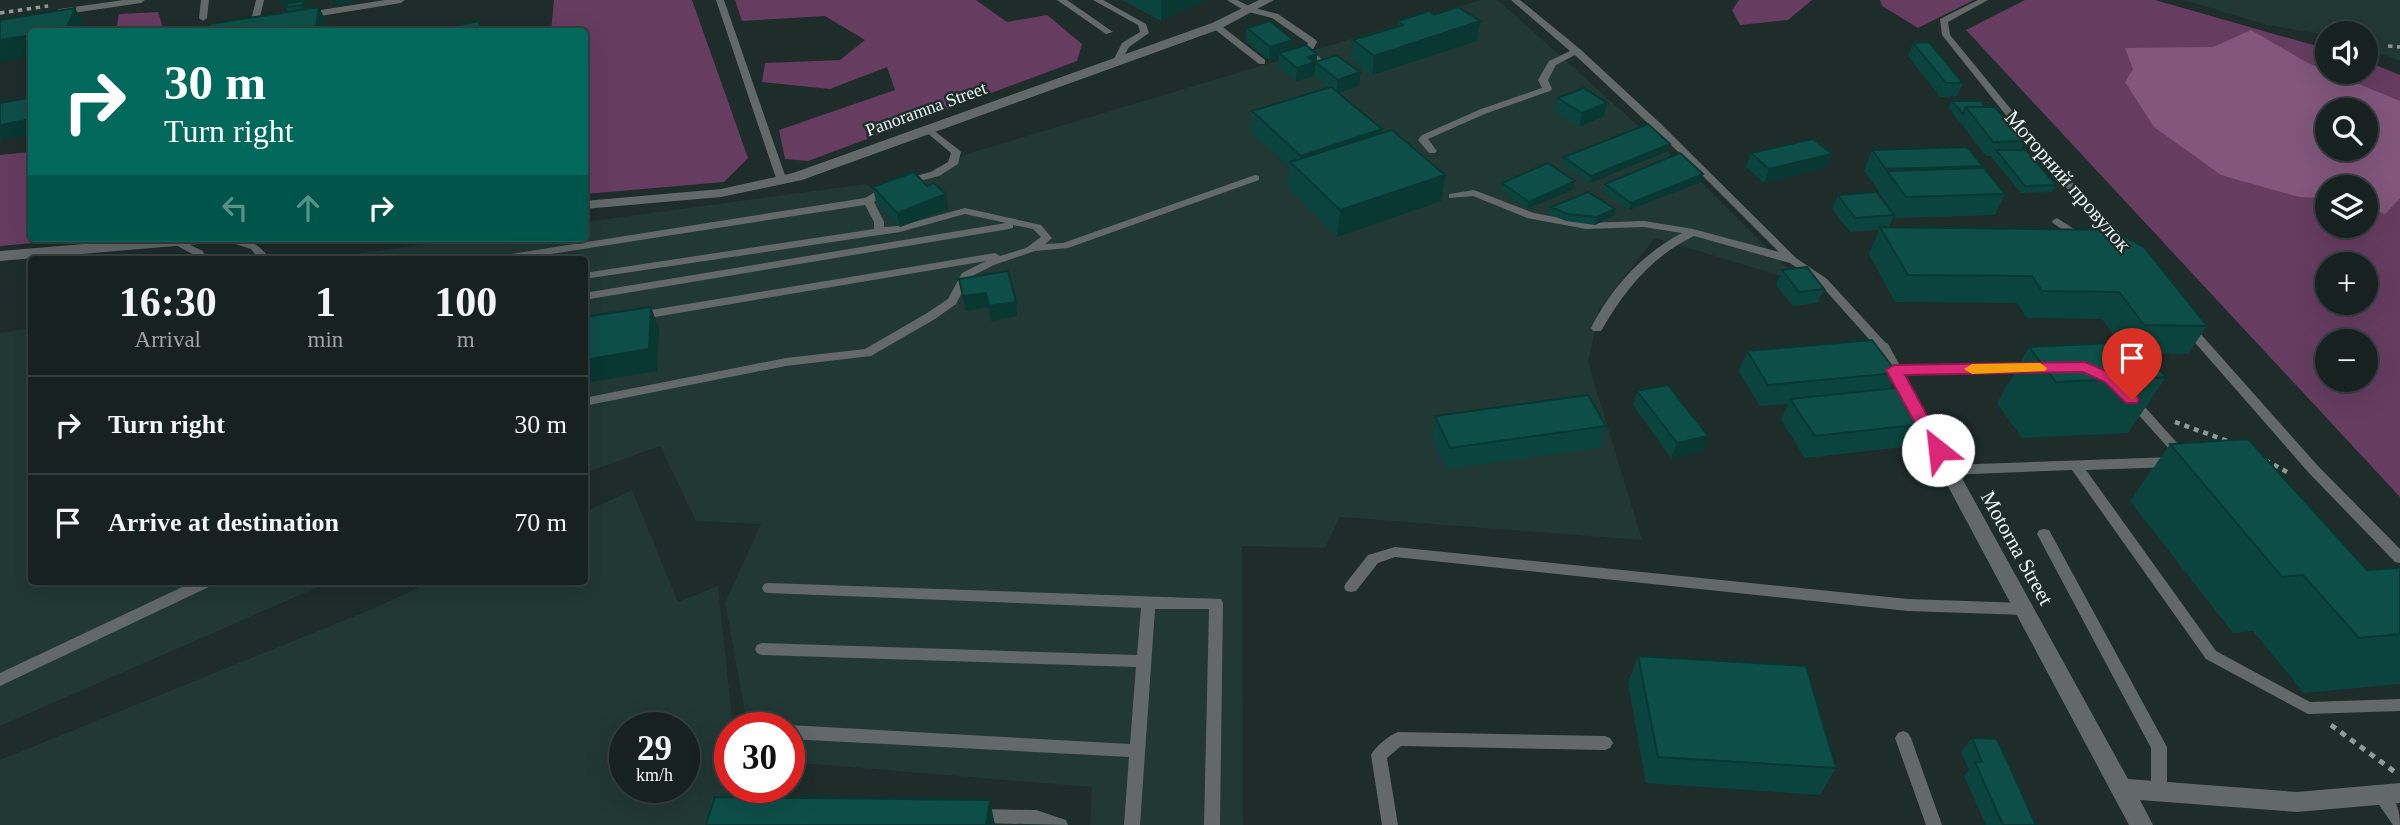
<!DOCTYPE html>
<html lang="en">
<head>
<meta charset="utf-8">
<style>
	:root { --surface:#162120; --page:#232e2d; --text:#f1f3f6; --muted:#9ea3a5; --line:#353e3e }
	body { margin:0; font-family:"Times New Roman",serif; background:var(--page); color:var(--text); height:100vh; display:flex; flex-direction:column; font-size:26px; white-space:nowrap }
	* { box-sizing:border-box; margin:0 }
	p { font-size:23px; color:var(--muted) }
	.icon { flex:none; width:38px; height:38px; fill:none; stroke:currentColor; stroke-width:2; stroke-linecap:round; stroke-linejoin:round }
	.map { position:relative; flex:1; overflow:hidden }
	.sheet { position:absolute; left:28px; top:256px; width:560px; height:329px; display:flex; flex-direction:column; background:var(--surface); border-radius:7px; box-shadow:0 7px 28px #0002,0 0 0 2px var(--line) }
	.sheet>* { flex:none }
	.top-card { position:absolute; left:28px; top:28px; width:560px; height:214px; border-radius:7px; box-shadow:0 7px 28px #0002,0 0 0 2px var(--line); background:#00695c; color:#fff; overflow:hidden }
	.fabs { position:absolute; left:2315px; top:21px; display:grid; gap:14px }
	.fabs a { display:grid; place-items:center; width:63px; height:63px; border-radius:50%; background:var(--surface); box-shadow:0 7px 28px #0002,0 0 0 2px var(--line); font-size:35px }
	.speed { position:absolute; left:609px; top:712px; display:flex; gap:14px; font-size:35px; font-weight:700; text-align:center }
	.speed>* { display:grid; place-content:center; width:91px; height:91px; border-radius:50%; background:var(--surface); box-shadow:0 7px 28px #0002,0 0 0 2px var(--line); line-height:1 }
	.speed small { font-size:18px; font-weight:400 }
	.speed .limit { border:10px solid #d22; background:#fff; color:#111 }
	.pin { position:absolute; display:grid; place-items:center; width:60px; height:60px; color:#fff; margin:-72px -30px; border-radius:50% 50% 50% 0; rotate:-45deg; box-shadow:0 0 7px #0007 }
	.pin .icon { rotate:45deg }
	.me { position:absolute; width:77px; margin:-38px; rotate:331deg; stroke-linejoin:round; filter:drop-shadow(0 0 5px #0008) }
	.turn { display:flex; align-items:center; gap:24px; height:147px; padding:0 21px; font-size:32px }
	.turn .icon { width:91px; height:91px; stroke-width:2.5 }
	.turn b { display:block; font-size:49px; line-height:60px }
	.lanes { display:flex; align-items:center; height:66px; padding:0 21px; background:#0003; justify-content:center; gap:35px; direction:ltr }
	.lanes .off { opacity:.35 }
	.eta { display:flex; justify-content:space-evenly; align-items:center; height:119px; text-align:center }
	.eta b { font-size:42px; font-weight:700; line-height:49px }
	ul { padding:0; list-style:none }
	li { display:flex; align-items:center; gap:21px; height:98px; padding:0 21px; border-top:2px solid var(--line) }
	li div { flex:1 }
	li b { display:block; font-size:26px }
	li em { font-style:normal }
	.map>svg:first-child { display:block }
	.built { fill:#213834; fill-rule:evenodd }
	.forest { fill:#663c61; fill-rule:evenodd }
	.water { fill:#82567d; fill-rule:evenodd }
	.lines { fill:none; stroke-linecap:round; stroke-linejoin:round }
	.path-far2 { stroke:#8f9a98; stroke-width:3.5; stroke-dasharray:4.5 4.5; stroke-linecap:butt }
	.path-far1 { stroke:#8f9a98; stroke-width:4.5; stroke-dasharray:5 5; stroke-linecap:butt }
	.path { stroke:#8f9a98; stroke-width:5; stroke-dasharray:6 6; stroke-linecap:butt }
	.service { fill:#626968; fill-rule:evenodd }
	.minor { fill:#626968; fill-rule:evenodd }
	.wall { fill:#0b443e }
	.shaded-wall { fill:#093732 }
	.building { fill:#0d4f48; stroke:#093732; stroke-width:2 }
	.route { fill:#db2777; stroke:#8e194d; stroke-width:2 }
	.slow { fill:#f59e0b }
	.labels { text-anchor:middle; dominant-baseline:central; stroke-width:5; stroke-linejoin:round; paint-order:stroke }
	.far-street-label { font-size:18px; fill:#eef6f5; stroke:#1e2c2a }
	.street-label { font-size:21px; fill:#eef6f5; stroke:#1e2c2a }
</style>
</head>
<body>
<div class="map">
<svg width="2400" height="825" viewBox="0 0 2400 825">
	<rect width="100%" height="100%" fill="#1e2c2a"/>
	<path class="built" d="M1481,0H1498L1701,182L1801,282L1655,238L1600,308L1588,362L1642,540L1340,517L1325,548L1242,546L1243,825H1090L1092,787L789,762V728H748L725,603L761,524L696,521L660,446L585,473L584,259H318L470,238H584L585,222L866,184L872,189L929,171L970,153Z
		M2184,0H2400V61L2366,48V33L2327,35L2267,25Z
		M31,328L32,581H332L0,726V333Z
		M632,490L678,602L718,586L733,728H730V788H739L742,816L740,825H0V760L372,609L433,581H584L585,512ZM625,728H684V788H625Z"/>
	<path class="forest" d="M554,0H692L748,158L724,182L585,194L584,32L551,31Z
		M735,0H976L1007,22L1047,15L1082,44L1077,61L808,161L785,159L779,130L895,90L887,67L830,89L762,82L765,63L840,60L865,40L825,16L742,21Z
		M1739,0H1812L1788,20L1740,25L1732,10Z
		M1880,0H1974L1918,28L1882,6Z
		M2025,0H2155L2327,49L2328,72H2366V61L2400,75V497L1966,30ZM2328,110H2366V149H2328ZM2328,187H2366V226H2328ZM2328,264H2366V303H2328ZM2328,341H2366V380H2328Z
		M158,12L164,31H116L119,14Z
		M31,152L32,238H87L0,246V155Z"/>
	<path class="water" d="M2251,30L2308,63L2400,101V198L2385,214L2366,207V187H2328L2327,198L2299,197L2221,175L2154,127L2125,82L2133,69L2125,48L2213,47ZM2328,110H2366V149H2328Z"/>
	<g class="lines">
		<path class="path-far2" d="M0,13L48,6
			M2388,46L2400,47"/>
		<path class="path-far1" d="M2175,422L2233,443
			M2265,460L2289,473"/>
		<path class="path" d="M2331,725L2395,772"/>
		<path class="service" d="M124,0H145L141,3L59,15L55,12L59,9Z
			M201,0H209L207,18L203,21L199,18Z
			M256,0H264L259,21L263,20L267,23L254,28L250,25Z
			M385,0H405L401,3L308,18L304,15L308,12Z
			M716,0H724L787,181L786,183L782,184L777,181Z
			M1057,0H1067L1113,32L1106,34Z
			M1093,0H1103L1146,24L1149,33L1129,47L1121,61L1114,59L1122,43L1140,32L1138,25Z
			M1227,0H1237L1251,7L1278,14L1316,40L1317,42L1312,51L1325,62L1318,64L1304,54L1303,52L1308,43L1272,18L1245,11Z
			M1511,0H1520L1580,49L1660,123L1796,258L1827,279L1884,341L1886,344L1884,347H1876L1819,283L1790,263L1694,236C1652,256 1624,291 1601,331H1593L1591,328C1610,289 1643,253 1682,233L1644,227L1586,229L1527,218L1473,196L1449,198V194L1474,190L1534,213L1586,223L1644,221L1693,229L1779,252L1687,160L1575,55L1556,65L1548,80L1552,89L1550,91L1487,113L1428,139L1437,151L1435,153H1429L1418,140L1422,135L1481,109L1542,88L1538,80L1549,61L1570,51Z
			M1978,0H1988L1948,22L1950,35L2061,170L2127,240L2128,242L2127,244H2119L2053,174L1942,35L1940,19Z
			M1213,24H1219L1265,60V64H1259L1213,28Z
			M928,126L959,150L961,152L958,164L939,176L904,185L900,184V180L931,172L948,162L951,153L925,131L923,129Z
			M1255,175L1259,176V180L1068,248L1035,251L994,265L970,277L956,304L935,319L871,356L786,366L584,406V398L786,358L865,349L927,313L948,299L962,273L986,261L637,320L633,319L631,316L633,313L995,253L1000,256L1026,248L1041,237L1033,229L1013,225V228L1009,229L584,300V293L1006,223L965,214L900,232L584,279V273L874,229V222L865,205L519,259H493L498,256L865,198L887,185L891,186V190L874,202L884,222V227L899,226L965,208L1041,225L1052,238L1045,244L1063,243Z
			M2057,218L2085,236L2086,238L2085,240H2077L2053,223L2052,221Z
			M175,238L203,251L206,259H196L194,255L172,243L171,241Z
			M222,238C245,238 256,240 270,259H259L251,249L223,240Z
			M2187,322L2191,323L2318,466L2400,549V563L2395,562L2308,472L2183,329L2181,326Z
			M2030,364L2036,368L2034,371L1894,375L1888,371L1894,367Z
			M2132,396L2136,397L2187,454L2189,457L2187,460H2179L2128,403L2126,400Z
			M2172,457L2176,459L2178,462L2176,465L2172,467L2086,470L2216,651L2310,702L2400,699V711L2308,714L2206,659L2072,470L1948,475L1943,473L1942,470L1943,467L1948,465Z
			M2044,529L2049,530L2167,747V791L2165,796L2159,798L2153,796L2151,791V748L2037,534L2039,530Z
			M1395,547L1908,599L2025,603L2030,605L2032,609L2030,613L2025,615L1908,611L1395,557L1378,563L1356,591L1351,592L1346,591L1344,587L1346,583L1368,555Z
			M195,581H215L213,585L0,686V673Z
			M769,583L1221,599L1223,603L1220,825H1204L1209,609H1155L1140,825H1124L1129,757L789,739V728H783L789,725L1130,744L1136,667L762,655L757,653L755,649L757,645L762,643L1137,655L1141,608L769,593L764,592L762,588L764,584Z
			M1903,731L1908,733L1911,738L1942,825H1926L1895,738L1898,733Z
			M1398,732L1605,736L1610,738L1613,743L1610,748L1605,750L1401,746L1387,758L1398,825H1382L1371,755C1376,746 1388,736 1398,732Z
			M2381,789C2396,795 2400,810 2400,825H2393L2373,796L2375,791Z
			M978,809L1036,810L1066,820L1068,825L978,823L972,821L970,816L972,811Z"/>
		<path class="minor" d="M1259,0H1274L1220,29L802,180L721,197L584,209V201L721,189L793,173L1212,23Z
			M156,238H218L210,243L0,261V251Z
			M1880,339L1888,344L2128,779L2297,792L2400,783V803L2297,812L2140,800L2153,825H2129L1872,344Z"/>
	</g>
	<path class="wall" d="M279,0L305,2L308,8L307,9L319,7L331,32H208L288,12L285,7L287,4L282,5Z
		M1122,0H1208L1161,21Z
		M1398,21L1477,41L1372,75L1351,60L1353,40L1397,27Z
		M1246,28L1292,49L1317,54V61L1359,86L1338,93L1382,129V133L1441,201L1337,237L1288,188L1289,167L1251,132L1252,111L1329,88L1314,76L1315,68L1314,76L1296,81L1278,67L1279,57L1269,60L1246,42Z
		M1913,43L1963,83L1957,96L1940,97L1908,56Z
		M1558,98L1607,103L1604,116L1579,127L1555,112Z
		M1952,101L1986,107L2025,141L2021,150L2056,185L2052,192L2021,193L1992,158L1993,156H1986L1949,108Z
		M1872,150L1983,166L1982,168L2005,194L1995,215L1897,218L1878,191L1879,190H1878L1864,171Z
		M1668,151L1590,183L1563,164L1564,157Z
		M1751,153L1832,154L1826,168L1764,183L1746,167Z
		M1575,181L1574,189L1527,209L1501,190L1502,183Z
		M1701,182L1629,210L1603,191L1605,184Z
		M927,186L948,209L900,227L876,202L873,187Z
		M1838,195L1894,215L1889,227L2112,230L2207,326L2188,354L2146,353L2166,377L2128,433L2022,438L1997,403L2029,347L2119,343L2102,319L2027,318L2017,303L1895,302L1869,254L1879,230L1850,232L1832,209Z
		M1551,207L1615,209L1613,216L1595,225L1566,221L1549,214Z
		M1782,270L1824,289L1818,303L1793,306L1776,285Z
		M1747,351L1897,373L1890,388L1924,424L1912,446L1805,458L1781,420L1788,404L1760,406L1739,372Z
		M1637,391L1703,451L1671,458L1633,405Z
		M1435,416L1606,426L1600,448L1446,469L1432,437Z
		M2170,444L2367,570L2400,568V684L2304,693L2253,631L2233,633L2130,501Z
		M1638,656L1836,768L1820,795L1646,783L1628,683Z
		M1972,738L2036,825H1986L1964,776L1969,770L1961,752Z"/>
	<path class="shaded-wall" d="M279,0H316L305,2L308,8L305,12L302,5L304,2L282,5Z
		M333,0H353V3L336,5Z
		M1161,0H1208L1161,21Z
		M319,7L331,32H315Z
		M75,8L87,28L86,32H54Z
		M1480,21L1477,41L1372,75L1374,56Z
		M32,35V57L0,62V40Z
		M1293,40L1292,53H1279V57L1269,60L1270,47Z
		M1317,54L1314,76L1296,81L1297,68L1308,57Z
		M1360,72L1359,86L1337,93L1338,80Z
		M1607,103L1604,116L1579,127L1582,113Z
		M32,119V134L1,140L0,139V125Z
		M1382,129L1380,150L1300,172L1301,156Z
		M1670,144L1668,151L1590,183L1591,176Z
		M1832,154L1826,168L1764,183L1769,169Z
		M1703,174L1701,182L1629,210L1631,203Z
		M1445,175L1441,201L1337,237L1340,210Z
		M1575,181L1574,189L1527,209L1529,202Z
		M946,194L948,209L900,227L897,213Z
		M1615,209L1613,216L1595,225L1597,217Z
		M986,293L988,307L965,311L963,296Z
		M1016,302L1017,316L991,321L989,306Z
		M651,307L659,328L657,371L584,383V360Z
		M1708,436L1703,451L1671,458L1677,443Z
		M990,800L995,825H986Z"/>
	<path class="building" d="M305,1L302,5L285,7L288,3Z
		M319,7L315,32H208L210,24Z
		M1458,7L1480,21L1374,56L1353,40L1403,25L1398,21L1429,11L1434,15Z
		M75,8L66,30L54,32H32V35L0,40V20Z
		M479,21L481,32H425Z
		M1270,21L1293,40L1270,47L1247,28Z
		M1929,42L1963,83H1946L1913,43Z
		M1306,45L1317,54L1308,57L1315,62L1297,68L1279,53Z
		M1336,55L1360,72L1338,80L1315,62Z
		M1331,87L1382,129L1301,156L1252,111Z
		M1584,88L1607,103L1582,113L1558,98Z
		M32,97V119L0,125V103Z
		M1952,101H1981L1986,107H1966L1963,114Z
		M1966,107H1995L2025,141L1993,142Z
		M1648,124L1670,144L1591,176L1564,157Z
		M1392,130L1445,175L1340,210L1290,162Z
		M1813,139L1832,154L1769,169L1751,153Z
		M1967,147L1983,166L1886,169L1872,150Z
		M1996,150H2026L2056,185L2025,186Z
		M1680,153L1703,174L1631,203L1605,184Z
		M1548,163L1575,181L1529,202L1502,183Z
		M1984,168L2005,194L1906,197L1887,171Z
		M914,172L927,186L934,183L946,194L897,213L873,187Z
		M1588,192L1615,209L1597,217L1567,214L1551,207Z
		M1876,192L1894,215L1855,218L1838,195Z
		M1880,227L2112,230L2144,247L2207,326L2144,325L2119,292L2042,291L2032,276L1908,275Z
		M1807,267L1824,289L1799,292L1782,270Z
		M1008,271L1016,302L989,306L986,293L963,296L959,279Z
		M651,307L649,349L584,360V317Z
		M1872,340L1897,373L1768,385L1747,351Z
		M2136,342L2166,377L2056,382L2029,347Z
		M1668,385L1708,436L1677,443L1637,391Z
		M1896,388L1924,424L1815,436L1790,399Z
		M1588,395L1606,426L1450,448L1435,416Z
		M2248,439L2367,570L2400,568V634L2359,638L2303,575L2282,577L2170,444Z
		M1638,656L1806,666L1836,768L1658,757Z
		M1972,738L1997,739L2036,825H2003L1975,762H1982Z
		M715,797L990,800L986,825H706Z"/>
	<path class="route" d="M2085,362L2116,375L2137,396L2139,400L2137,403H2126L2105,382L2083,372L1905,375L1946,450L1938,456L1932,454L1886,370L1894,365Z"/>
	<path class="slow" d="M2040,363L2047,368L2045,371L1972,374L1964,369L1972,364Z"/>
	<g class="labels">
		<g class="far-street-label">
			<text transform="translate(926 109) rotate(-20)">Panoramna Street</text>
		</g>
		<g class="street-label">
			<text transform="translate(2068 181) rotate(49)">Моторний провулок</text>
			<text transform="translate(2017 548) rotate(61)">Motorna Street</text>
		</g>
	</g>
</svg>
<div class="fabs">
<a><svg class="icon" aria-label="sound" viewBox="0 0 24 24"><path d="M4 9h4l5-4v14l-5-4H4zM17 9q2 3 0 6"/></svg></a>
<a><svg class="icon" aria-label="search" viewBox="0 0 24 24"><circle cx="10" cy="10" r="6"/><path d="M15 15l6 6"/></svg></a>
<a><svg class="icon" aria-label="layers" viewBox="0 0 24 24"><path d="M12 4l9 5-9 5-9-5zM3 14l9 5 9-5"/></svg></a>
<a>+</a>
<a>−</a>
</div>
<div class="speed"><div>29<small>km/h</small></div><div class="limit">30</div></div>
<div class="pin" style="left:2132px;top:400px;background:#d93025"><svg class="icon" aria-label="arrive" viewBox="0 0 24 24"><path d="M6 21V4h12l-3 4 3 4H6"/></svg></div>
<svg class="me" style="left:1938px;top:450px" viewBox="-20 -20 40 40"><circle r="19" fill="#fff"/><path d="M0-13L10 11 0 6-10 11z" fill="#db2777"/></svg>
<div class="top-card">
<div class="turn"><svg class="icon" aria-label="right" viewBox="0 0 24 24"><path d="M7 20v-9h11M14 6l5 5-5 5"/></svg><div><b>30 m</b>Turn right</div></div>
<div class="lanes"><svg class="icon off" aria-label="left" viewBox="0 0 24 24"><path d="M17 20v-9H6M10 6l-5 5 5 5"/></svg><svg class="icon off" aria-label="ahead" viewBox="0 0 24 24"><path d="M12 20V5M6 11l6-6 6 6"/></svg><svg class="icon" aria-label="right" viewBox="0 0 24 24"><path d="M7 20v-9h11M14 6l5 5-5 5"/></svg></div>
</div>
<section class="sheet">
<div class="eta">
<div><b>16:30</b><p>Arrival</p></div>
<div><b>1</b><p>min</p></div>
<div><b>100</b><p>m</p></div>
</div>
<ul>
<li><svg class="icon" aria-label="right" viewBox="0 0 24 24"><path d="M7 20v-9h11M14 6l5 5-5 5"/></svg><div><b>Turn right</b></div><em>30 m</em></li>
<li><svg class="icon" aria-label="arrive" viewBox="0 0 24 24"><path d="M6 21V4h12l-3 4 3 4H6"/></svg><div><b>Arrive at destination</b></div><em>70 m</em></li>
</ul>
</section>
</div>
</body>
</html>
